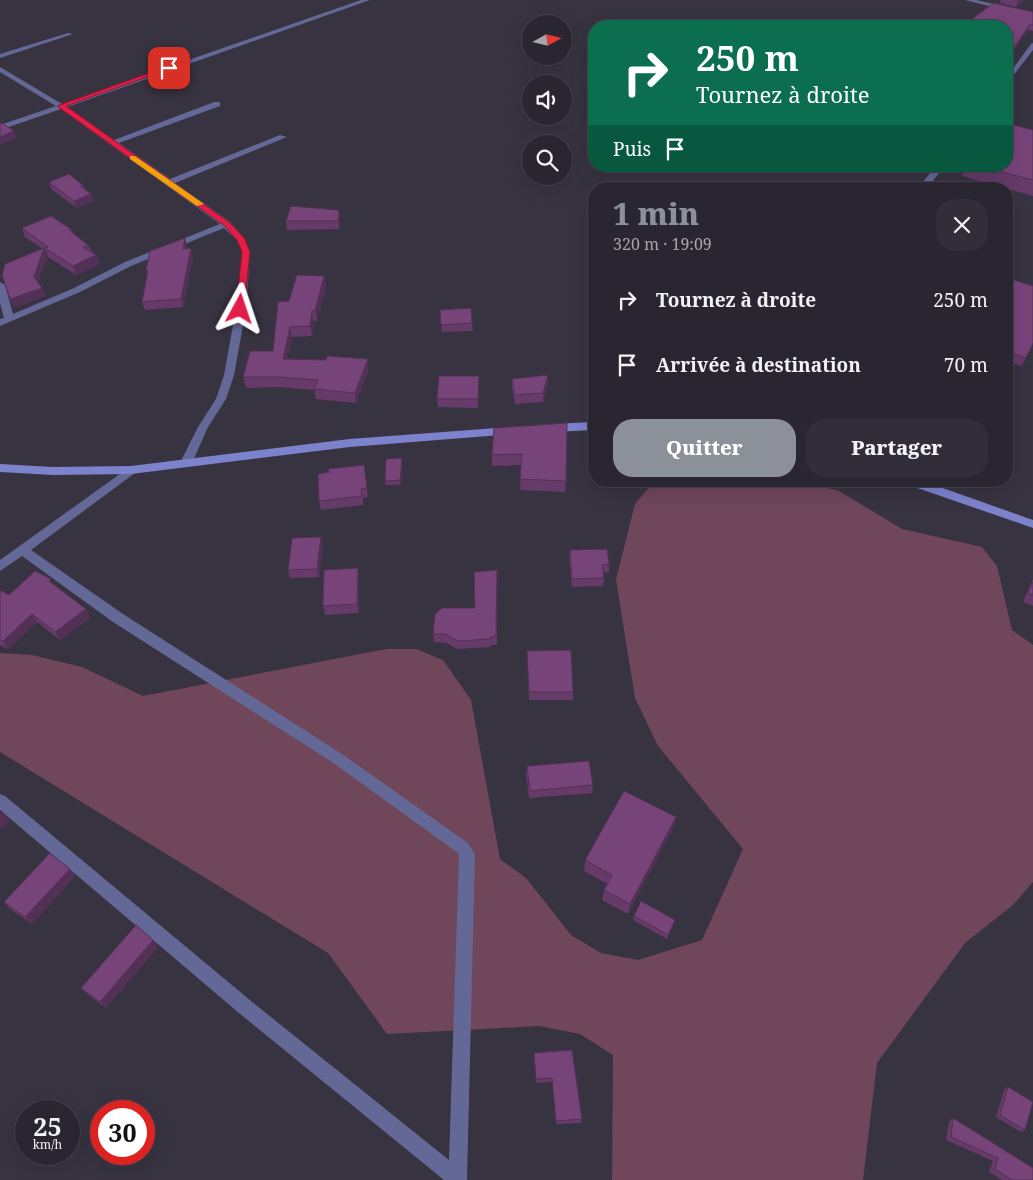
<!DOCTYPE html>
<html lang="fr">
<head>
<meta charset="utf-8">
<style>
	:root { --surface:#2a2631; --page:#322e39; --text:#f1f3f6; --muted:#a5a5ab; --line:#46434d; --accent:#8c9099 }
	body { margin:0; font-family:"Noto Serif",serif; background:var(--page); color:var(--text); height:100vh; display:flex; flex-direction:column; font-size:19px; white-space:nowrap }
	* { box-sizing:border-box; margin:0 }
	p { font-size:16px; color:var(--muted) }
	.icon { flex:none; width:28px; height:28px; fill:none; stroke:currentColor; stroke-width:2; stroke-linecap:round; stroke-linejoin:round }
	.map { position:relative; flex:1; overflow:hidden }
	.side { position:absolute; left:588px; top:182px; width:425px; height:305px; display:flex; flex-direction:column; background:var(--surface); border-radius:20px; box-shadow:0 5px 20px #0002,0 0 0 1px var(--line) }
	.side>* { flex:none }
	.top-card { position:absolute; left:588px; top:20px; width:425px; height:152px; border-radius:20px; box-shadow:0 5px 20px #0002,0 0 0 1px var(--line); background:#0b6e4f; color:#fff; overflow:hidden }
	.needle { width:32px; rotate:82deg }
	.controls { position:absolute; left:522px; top:15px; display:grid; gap:10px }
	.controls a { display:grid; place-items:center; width:50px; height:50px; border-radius:50%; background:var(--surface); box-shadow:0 5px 20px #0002,0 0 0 1px var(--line); font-size:25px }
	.speed { position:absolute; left:15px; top:1100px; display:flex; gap:10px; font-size:25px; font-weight:700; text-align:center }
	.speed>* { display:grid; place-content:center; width:65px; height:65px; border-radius:50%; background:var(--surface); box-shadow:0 5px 20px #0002,0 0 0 1px var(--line); line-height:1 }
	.speed small { font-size:12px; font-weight:400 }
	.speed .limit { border:8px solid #d22; background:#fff; color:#111 }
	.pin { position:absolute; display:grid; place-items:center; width:42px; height:42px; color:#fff; margin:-21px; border-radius:10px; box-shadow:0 2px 8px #0006 }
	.me { position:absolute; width:55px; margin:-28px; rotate:5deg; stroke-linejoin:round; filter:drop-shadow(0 0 4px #0008) }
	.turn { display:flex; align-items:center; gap:18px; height:105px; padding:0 25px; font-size:22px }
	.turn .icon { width:65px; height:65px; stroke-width:2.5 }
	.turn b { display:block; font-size:35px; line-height:42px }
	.then { display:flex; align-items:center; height:48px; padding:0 25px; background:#0003; gap:10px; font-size:19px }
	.round { display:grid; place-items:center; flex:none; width:52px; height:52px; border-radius:20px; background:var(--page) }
	.overview { display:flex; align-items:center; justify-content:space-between; height:85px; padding:0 25px }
	h1 { font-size:30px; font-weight:800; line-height:38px; color:var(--accent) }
	.action { display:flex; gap:10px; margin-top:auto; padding:10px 25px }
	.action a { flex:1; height:58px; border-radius:20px; background:var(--accent); color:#fff; font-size:20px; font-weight:800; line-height:58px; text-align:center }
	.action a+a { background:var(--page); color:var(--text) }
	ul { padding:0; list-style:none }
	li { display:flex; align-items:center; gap:15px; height:65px; padding:0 25px }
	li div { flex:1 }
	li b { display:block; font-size:19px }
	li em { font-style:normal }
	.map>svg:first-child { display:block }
	.green { fill:#6f465a }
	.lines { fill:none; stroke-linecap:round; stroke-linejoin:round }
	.minor { fill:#636897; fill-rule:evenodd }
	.secondary { fill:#7d82cd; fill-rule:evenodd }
	.wall { fill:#663a69 }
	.shaded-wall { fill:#533055 }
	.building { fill:#77447a; stroke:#533055 }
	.route { fill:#e11d48; stroke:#92132f }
	.slow { fill:#f59e0b }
</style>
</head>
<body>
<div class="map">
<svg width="1033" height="1180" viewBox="0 0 1033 1180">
	<rect width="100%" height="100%" fill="#383341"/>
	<path class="green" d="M664,481H802L839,491L902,529L982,547L997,566L1012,630L1033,645V882L1013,905L965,943L877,1063L863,1180H612L613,1055L580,1034L539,1026L387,1034L328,953L0,752V653L32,655L82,667L143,696L386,649H416L443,660L471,700L500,859L526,878L571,935L601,953L638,960L702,940L743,849L658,746L635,698L616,580L635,504L652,484Z"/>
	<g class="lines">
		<path class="minor" d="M361,0H370L67,107L114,140L214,102H220V106L119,143L170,179L280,135L287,137L175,183L230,222L245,239L250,252L246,309L234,375L226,399L208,427L192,463L186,467L182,466L180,463L198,427L216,399L224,375L236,309L242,252L237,240L224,228L131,266L80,292L0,326V319L4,318L0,303V282L5,285L13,314L74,288L125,262L220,224L61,109L0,130V125L56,106L0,72V67L62,104Z
			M965,0H976L1033,13V17Z
			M68,33L73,34L0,58V54Z
			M1033,43V50L1006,85V78L1031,44Z
			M936,166H945L926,189H917Z
			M131,466L137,470L135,473L31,550L123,614L342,754L468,843L475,854L467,1180H444L239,1013L0,810V794L5,796L251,1001L449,1160L459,856L458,853L332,762L113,622L22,556L0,571V560Z"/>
		<path class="secondary" d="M594,422V430L550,432L545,428L550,424Z
			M510,427L514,428L515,431L514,434L350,447L131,474L53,475L0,472V464L53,467L131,466L350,439Z
			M904,481H923L1033,520V528L906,484Z"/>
	</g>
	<path class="wall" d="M999,0H1023L1016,7L1000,3L1001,0Z
		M1033,12V31L1028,30L1013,51L1006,50V26Z
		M1033,130V196L962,176L966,166H1006Z
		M49,182L83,185L85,189L91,194L94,201L77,208L51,189Z
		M339,210L340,219L339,229L287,230L286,221Z
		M22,228L71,229L73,233L89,246L92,252L96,255L100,264L76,275L48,257L46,251L45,250L47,257L38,282L42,288L46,296L14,308L10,299L43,249L25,237Z
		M185,238L187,246L186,249L191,248L193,256L183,307L145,310L142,302L147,274L146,270Z
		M324,276L326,286L317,321H313L312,336L292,337L287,359L369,369L356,403L316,399L314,390L279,387L246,388L243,377L273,351L289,301Z
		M1006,287L1033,343L1022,366L1006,361Z
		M440,310L472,323L473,331L442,332Z
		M512,379L548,384L543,402L515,404L512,388Z
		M479,385L478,408L438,407L437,399Z
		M494,428L566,481L565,492L520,490L521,465L492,466V455Z
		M402,463L401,485H385V481Z
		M364,465L368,497L363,498V505L321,510L319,501L329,472Z
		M323,546L319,577L290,578L288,570Z
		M570,550L609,564V572L604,573V578L603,586L572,587L569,558Z
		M497,570V645H491V647L457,649L447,643L434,642L433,634L475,608Z
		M359,577V613L325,615L323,606Z
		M1033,579V606L1023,602Z
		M54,585L86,609L90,618L60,640L37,622L8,649L0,645V590L9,595Z
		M527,651L573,692V700H529Z
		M527,766L593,785L592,793L529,798L526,774Z
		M676,817L673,828L628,914L602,900L604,890L607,884L584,871L585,860Z
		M75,876L32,924L10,909L4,902Z
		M634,916L675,920L667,939L633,920Z
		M153,940L158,947L106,1008L87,994L81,988Z
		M534,1053L582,1119L581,1123L556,1124L552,1082L536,1083Z
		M1008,1087L1025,1130L1021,1132L996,1117L1004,1090Z
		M953,1118L1033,1180H1002L989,1172L993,1161L946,1140L949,1122Z"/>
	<path class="shaded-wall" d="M1018,0H1023L1016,7Z
		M1030,24L1028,30L1013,51L1016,45Z
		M14,131L17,138L0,145V137Z
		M91,194L94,201L77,208L74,201Z
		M339,210L340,219L339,229L338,221Z
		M185,238L187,246L185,257L183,249Z
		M44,248L47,257L37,285L34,277Z
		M191,248L193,256L183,307L181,299Z
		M96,255L100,264L76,275L73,266Z
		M324,276L326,286L317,321L315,311Z
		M42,288L46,296L14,308L10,299Z
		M312,311L313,321L312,336L310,326Z
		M290,327L292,337L285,370L283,359Z
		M368,359L369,369L356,403L355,393Z
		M548,375V384L543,402V393Z
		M479,376V385L478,408V399Z
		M402,458V463L401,485L400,480Z
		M321,537L323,546L319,577L317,569Z
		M358,568L359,577V613L357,604Z
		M86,609L90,618L60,640L55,632Z
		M32,614L37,622L8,649L3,641Z
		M1,810L10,821L0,830V811Z
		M676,817L673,828L628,914L630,904Z
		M70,869L75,876L32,924L25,917Z
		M153,940L158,947L106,1008L100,1002Z"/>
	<path class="building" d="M994,3L1033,12V25L1030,24L1016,45L1006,43V26H966L977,15Z
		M2,123L14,131L0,137V124Z
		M1006,123L1033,130V180L980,166H1006Z
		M69,174L83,185L80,186L91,194L74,201L49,182Z
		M291,206L339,210L338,221H286Z
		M51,216L71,229L69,230L89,246L83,247L96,255L73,266L45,248L48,247L22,228Z
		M185,238L183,249L191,248L181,299L142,302L148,270H146L150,251Z
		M44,248L34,277L42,288L10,299L2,275L5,264Z
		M297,275L324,276L315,311H312L310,326L290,327L283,359L326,360L327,356L368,359L355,393L314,389L318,380L277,377H243L250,351H273L278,302L289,301Z
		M1011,279L1033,286V343L1026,358L1006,351V287Z
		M471,308L472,323L441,325L440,310Z
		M548,375L543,393L515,395L512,379Z
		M439,376H479L478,399H437Z
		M567,423L566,481L520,479L522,454L492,455L494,428Z
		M402,458L400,480L385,481L386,459Z
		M364,465L367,488L361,489L362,496L319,501L318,474L329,472L328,469Z
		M321,537L317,569L288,570L292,538Z
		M607,549L609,564L602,565L604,578L572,579L570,550Z
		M358,568L357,604L323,606L324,570Z
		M497,570L496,636L490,637V639L457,641L446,634H433L435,614L442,608H475L474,572Z
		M35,571L51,579L49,581L86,609L55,632L32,614L3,641L0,640V590L9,595Z
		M1033,582V595L1028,593Z
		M571,650L573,692H529L527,651Z
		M589,761L593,785L530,791L527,766Z
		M624,791L676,817L630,904L604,890L612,875L585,860Z
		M50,853L70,869L25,917L4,902Z
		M641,901L675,920L668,935L634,916Z
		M136,925L153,940L100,1002L81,988Z
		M572,1050L582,1119L556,1121L552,1078L536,1079L534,1053Z
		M1008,1087L1033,1102L1025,1130L1000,1115Z
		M953,1118L1033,1168V1180H1012L995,1169L998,1158L951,1137Z"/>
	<path class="route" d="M166,67L172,68L66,106L230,223L245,239L250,252L244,311L236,309L242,252L237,240L225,226L57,106Z"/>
	<path class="slow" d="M130,156H135L204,204L197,206L130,159Z"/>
</svg>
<div class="controls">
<a><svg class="needle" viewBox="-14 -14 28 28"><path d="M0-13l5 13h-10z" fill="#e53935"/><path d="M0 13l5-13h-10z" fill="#a5a5ab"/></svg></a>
<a><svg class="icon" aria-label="sound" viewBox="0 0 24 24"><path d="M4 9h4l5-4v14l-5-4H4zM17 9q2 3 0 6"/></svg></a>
<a><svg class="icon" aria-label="search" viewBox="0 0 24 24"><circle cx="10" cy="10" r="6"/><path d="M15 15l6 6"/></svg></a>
</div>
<div class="speed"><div>25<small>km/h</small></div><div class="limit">30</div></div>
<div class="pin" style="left:169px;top:68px;background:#d93025"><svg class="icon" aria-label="arrive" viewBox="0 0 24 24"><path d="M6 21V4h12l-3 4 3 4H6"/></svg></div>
<svg class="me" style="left:240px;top:309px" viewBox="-20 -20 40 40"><path d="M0-17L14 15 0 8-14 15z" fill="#e11d48" stroke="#fff" stroke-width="4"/></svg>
<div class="top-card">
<div class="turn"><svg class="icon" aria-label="right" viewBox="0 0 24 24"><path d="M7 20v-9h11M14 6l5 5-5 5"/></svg><div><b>250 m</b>Tournez à droite</div></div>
<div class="then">Puis<svg class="icon" aria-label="arrive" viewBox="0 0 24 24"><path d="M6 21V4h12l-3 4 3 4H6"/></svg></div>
</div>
<section class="side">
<div class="overview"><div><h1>1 min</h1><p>320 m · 19:09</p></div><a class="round"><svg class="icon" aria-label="close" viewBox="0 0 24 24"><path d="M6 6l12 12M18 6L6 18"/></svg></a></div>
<ul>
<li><svg class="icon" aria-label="right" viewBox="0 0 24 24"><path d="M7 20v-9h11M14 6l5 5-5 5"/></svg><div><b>Tournez à droite</b></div><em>250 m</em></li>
<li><svg class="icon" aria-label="arrive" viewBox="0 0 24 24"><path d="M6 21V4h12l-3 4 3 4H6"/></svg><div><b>Arrivée à destination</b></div><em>70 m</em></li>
</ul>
<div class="action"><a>Quitter</a><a>Partager</a></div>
</section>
</div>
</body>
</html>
